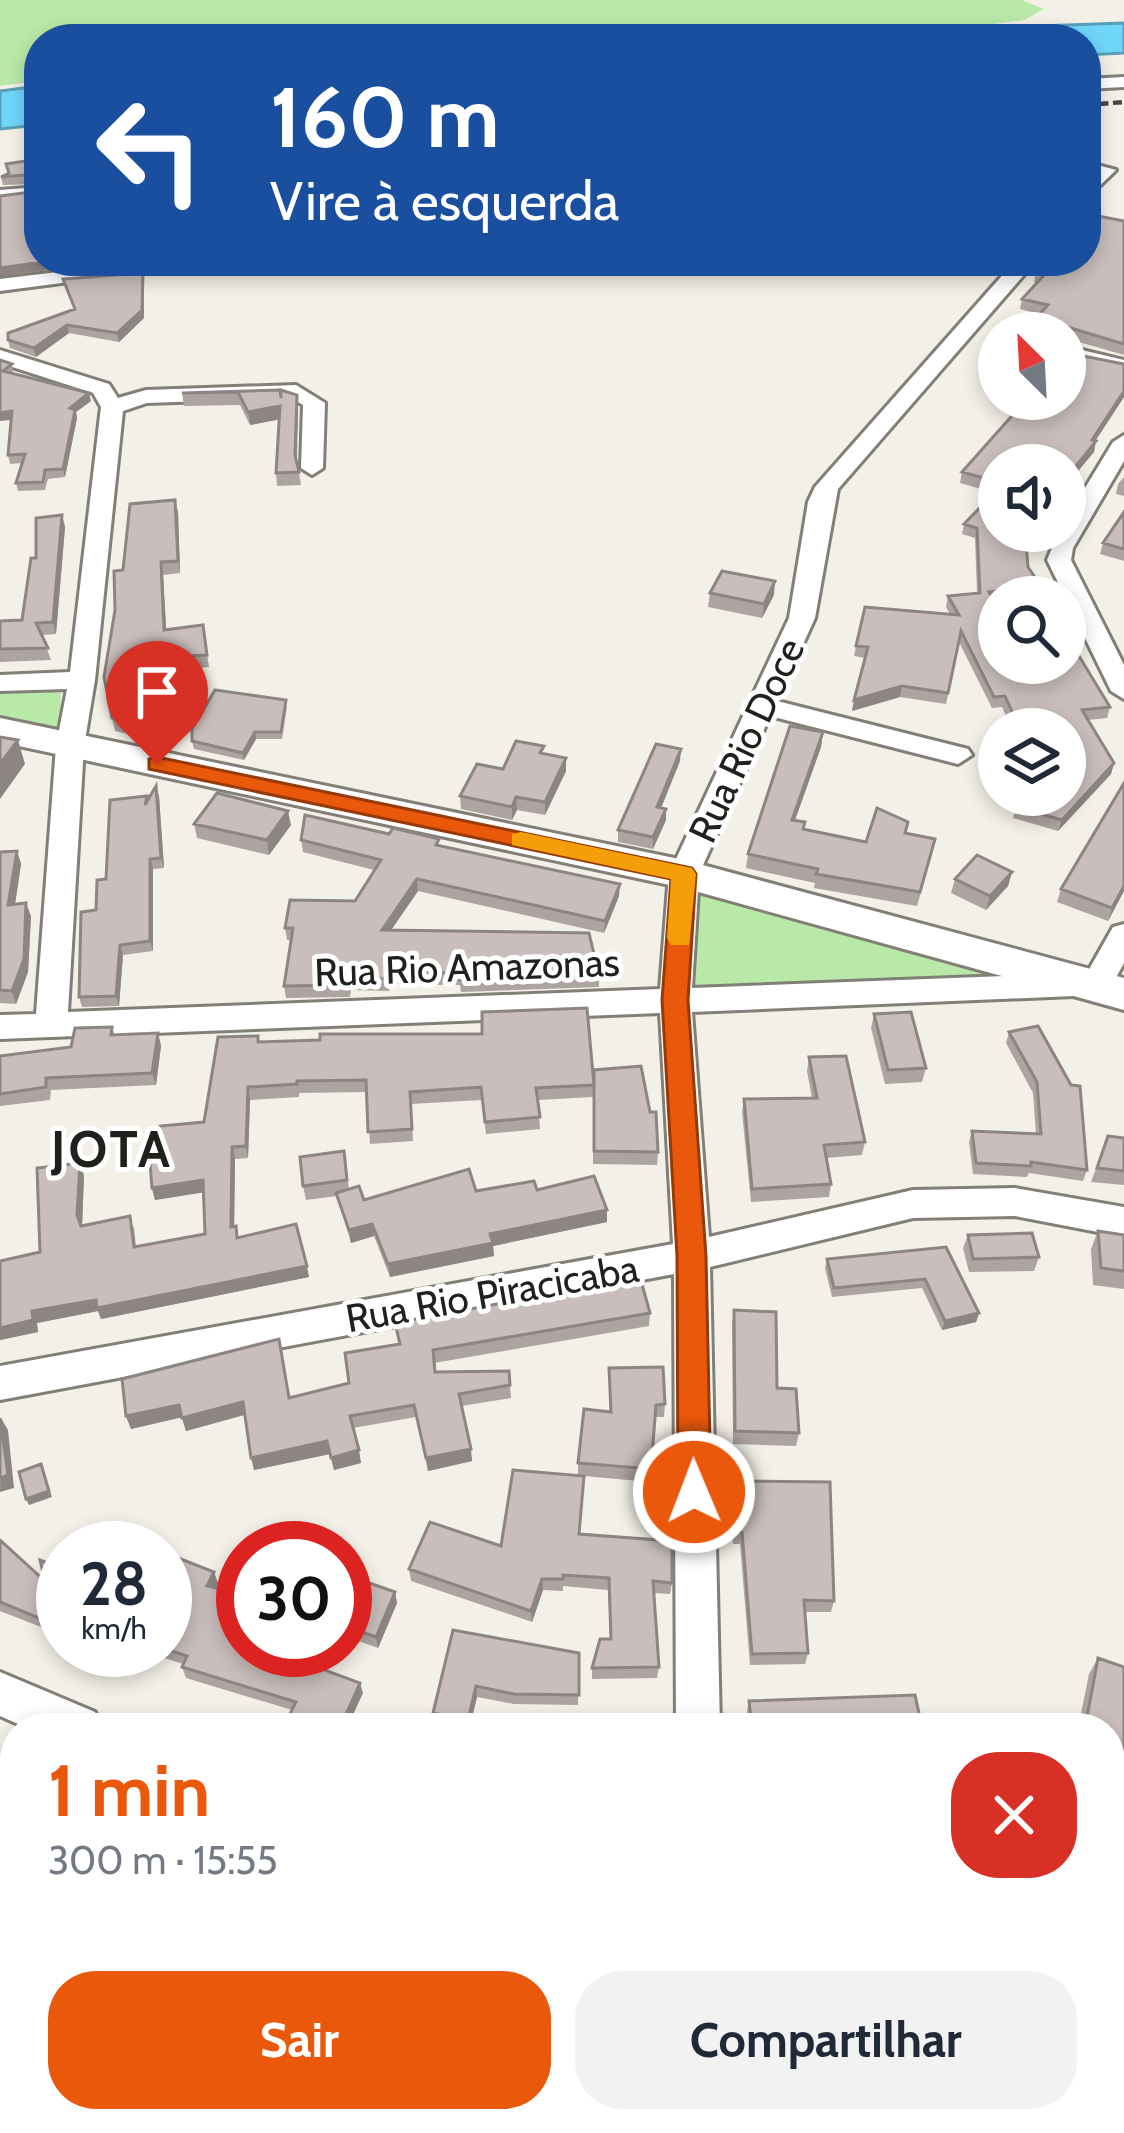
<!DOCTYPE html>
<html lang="pt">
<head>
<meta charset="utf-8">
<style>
	:root { --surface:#fff; --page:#f2f2f3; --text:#1f2937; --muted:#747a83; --accent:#ea580c }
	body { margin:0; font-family:Cabin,sans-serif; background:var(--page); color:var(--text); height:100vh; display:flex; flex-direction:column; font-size:45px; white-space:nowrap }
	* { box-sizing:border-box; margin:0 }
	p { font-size:39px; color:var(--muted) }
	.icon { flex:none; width:66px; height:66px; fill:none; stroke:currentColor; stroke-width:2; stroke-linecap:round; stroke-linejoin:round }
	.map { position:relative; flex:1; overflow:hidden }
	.details { position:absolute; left:0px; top:1713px; width:1125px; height:420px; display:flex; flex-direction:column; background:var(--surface); border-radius:48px 48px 0 0; box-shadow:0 6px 18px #0003 }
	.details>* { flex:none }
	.hud { position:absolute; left:24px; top:24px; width:1077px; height:252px; border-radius:48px; box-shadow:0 6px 18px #0003; background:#1a4fa0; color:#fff; overflow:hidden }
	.needle { width:78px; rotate:336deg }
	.fabs { position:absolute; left:978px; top:312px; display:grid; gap:24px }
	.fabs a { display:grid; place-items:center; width:108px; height:108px; border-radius:50%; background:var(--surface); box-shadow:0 6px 18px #0003; font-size:60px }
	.speed { position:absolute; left:36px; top:1521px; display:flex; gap:24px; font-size:60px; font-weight:700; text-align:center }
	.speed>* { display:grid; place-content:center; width:156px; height:156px; border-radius:50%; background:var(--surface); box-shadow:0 6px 18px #0003; line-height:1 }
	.speed small { font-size:30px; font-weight:400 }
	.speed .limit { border:18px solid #d22; background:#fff; color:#111 }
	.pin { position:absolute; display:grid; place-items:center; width:102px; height:102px; color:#fff; margin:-123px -51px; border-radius:50% 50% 50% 0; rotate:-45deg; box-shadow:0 0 12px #0007 }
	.pin .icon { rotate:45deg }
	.me { position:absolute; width:132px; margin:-66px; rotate:359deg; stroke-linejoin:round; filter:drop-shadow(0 0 9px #0008) }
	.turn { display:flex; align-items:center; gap:42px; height:252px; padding:0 48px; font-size:54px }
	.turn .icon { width:156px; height:156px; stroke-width:2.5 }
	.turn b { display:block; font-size:84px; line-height:102px }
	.round { display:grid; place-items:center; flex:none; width:126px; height:126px; border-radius:48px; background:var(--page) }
	.overview { display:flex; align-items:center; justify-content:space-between; height:204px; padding:0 48px }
	h1 { font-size:72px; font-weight:800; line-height:90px; color:var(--accent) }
	.action { display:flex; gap:24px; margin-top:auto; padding:24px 48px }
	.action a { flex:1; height:138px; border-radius:48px; background:var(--accent); color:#fff; font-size:48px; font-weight:800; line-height:138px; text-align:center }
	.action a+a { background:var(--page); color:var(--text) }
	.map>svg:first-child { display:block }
	.green { fill:#b9e9a9 }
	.water { fill:#6fd6fa; stroke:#579fb7; stroke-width:3 }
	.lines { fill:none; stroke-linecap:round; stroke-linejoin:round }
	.street-casing { stroke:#817f76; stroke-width:6 }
	.secondary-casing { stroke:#817f76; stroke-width:6 }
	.street { fill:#fff; fill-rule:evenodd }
	.secondary { fill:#fff; fill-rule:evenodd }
	.rail { stroke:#464540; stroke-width:4.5; stroke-dasharray:9 4.5; stroke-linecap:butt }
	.wall { fill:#ada3a1 }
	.shaded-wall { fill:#8d8583 }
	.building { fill:#c9bebb; stroke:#8d8583; stroke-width:3 }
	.route { fill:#ea580c; stroke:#983908; stroke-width:3 }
	.slow { fill:#f59e0b }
	.labels { text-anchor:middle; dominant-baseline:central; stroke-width:10; stroke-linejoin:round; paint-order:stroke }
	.street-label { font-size:39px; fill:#20201c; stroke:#fff }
	.district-label { font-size:51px; font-weight:bold; letter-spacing:3px; fill:#20201c; stroke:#fff }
</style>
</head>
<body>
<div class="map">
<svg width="1124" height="2133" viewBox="0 0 1124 2133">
	<rect width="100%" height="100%" fill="#f3f1e7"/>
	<path class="green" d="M0,0H1022L1044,9L1024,20L993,24L531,39H39V81L0,86Z
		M0,683L61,686L60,730L52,733L0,723Z
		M691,890L983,960L984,980L680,997Z"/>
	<path class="water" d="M1124,23V53L1086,55V39H648Z
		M39,86V125L0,129V91Z"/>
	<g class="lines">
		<g class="street-casing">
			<path id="street" d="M1124,77V87L1086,89V79Z
				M1101,166L1116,170L1086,199V183Z
				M39,187V197L0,200V190Z
				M1015,261H1036L838,489L815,618L777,701L968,749L972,755L958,764L770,716L699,874L692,988L1087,973L1113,927L1124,924V963L1108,992L1097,995L692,1012L709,1237L913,1190L1015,1188L1124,1207V1237L1015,1216L913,1218L710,1267L720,1728H676L674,1274L0,1400V1366L673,1244L660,1013L0,1039V1015L36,1014L56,746L67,689L0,691V675L70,672L101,407L93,393L0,363V350L109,384L118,398L146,390L296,385L325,403L323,468L312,475L301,468L303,405L291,398L147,403L123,411L95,680L84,746L68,1012L660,989L669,874L789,618L808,502L815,487Z
				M132,263L142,269L139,273L0,291V279Z
				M1065,346L1124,360V372L1065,358Z
				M1124,435V461L1073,548L1071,560L1124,665V699L1111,691L1047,560L1059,531H1065V521L1113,442Z
				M0,1672L95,1712L101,1728H27L0,1716Z
				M684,2118H734L735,2133H685Z
				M989,2118H1071L1077,2133H995Z"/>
		</g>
		<g class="secondary-casing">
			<path id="secondary" d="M0,718L684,860L1124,978V1010L684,888L0,742Z"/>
		</g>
		<use href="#street" class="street"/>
		<use href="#secondary" class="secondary"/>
		<path class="rail" d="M1086,105L1124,102"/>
	</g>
	<path class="wall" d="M39,159V184L3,185L1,177L8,174L6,164Z
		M1124,221V355L1065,338V333H1050L1035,327L1037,317L1040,314L1020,309L1022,299L1038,283L1034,282L1036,272L1086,261Z
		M143,273L144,318L119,342L69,333L36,357L10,348L8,340L74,309L63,279Z
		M0,360L12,364L13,373L91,401L76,412L77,418L65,477L48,479L45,490L18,491L16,483L22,463L10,464L8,455L11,420L0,421Z
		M1124,364V397L1095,441L1094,452L999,531H1030L1025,537L1028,567L1041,586L1038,597H999V601L995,602L999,663L1110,707L1107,718L1088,720L1114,763L1111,774L1058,831L1013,818L1016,807L1065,729H1012L1002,707L992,708L959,642L946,704L900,697L852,711L865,658L854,656L856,646L950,614L946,607L948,596L977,593L975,538L962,534L964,524L987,500L979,498L981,489L960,483L962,472L1035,400Z
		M280,390L298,408L297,462L301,485L277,486L276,473L279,419L250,425L240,405L184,406L182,393Z
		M1124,477V496L1116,494L1118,484Z
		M178,512L180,573L163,575L166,629L203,625L209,667L174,670L172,681L130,682L141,737L115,731L112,718L123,570Z
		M1124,512V561L1100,554L1103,543Z
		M62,515L65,527L56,634L42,635L51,660L0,662V621L22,620L36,558Z
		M710,593L774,595L762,618L708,607Z
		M287,707L282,739H256L244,760L194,749L192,741Z
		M823,732L821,747L795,820L805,822L804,829L866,842L906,833L932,854L917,906L814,888L815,883L746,868L748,854Z
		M544,754L566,758V771L545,815L517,810L512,820L461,809L460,796L503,769Z
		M680,761L661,808L666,809V820L653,849L618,842V830Z
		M1124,783V891L1108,921L1057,902L1061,889Z
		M159,796L164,868L153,869V951L123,955L119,1006L82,1007L79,997L96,910L106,879L148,801Z
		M194,824L291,825L269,855L197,838Z
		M301,840L440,846L619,896L604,933L418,891L391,930L599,975V987L461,992L460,985L390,984L389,991L351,990L350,997L286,998L284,986L291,940H287L285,928L355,901L374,870L303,852Z
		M17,851L21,864L15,904L31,916L28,972L16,1004L0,1003V852Z
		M1012,872L1008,886L986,910L951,893L955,879Z
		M874,1014L926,1068L922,1082L885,1084L871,1028Z
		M112,1027L115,1035L158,1033L161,1046L156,1085L51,1090L50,1100L0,1106V1112V1056L71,1047Z
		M1009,1032L1087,1170L1083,1181L1029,1173L1027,1177L973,1174L969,1142L972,1131L1036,1134L1033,1093L1006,1043Z
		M260,1042L593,1082L658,1152L657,1165L593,1164V1097L538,1100L540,1129L486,1134L482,1100L411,1104L413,1141L370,1144L367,1092L299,1093V1097L250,1100L248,1158L235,1159L234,1227L236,1226L239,1238L309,1277L101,1319L98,1311L37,1323L38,1332L0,1340V1261L40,1252L84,1175L82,1226L134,1227L136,1247L205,1234L203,1192L155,1200L152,1188L160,1162L204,1122Z
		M809,1057L865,1142L862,1155L826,1158L831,1184L829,1197L751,1202L742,1112L744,1099L812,1098L807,1071Z
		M1108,1136L1124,1138V1185L1091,1182Z
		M344,1151L349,1189L364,1200L476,1191L537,1190L607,1210V1222L493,1246L494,1256L390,1277L374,1236L351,1243L337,1196L306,1200L303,1186Z
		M1098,1231L1124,1235V1289L1093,1285L1091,1249Z
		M968,1235L1039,1257L1034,1271L969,1272L963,1248Z
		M946,1247L979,1313L976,1322L942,1330L922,1288L832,1297L825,1268L827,1259Z
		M734,1310L777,1388L799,1433L796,1446L733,1444L732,1323Z
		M650,1313L649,1326L434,1363L435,1372L509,1371L511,1398L461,1406L472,1461L428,1471L416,1417L353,1428L361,1463L334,1470L330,1454L254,1470L245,1415L186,1431L182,1417L131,1429L126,1416L290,1397L349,1383L399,1344L395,1323Z
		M609,1368L665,1404L664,1417H655L650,1482L584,1476L579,1534L672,1583L670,1594L654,1593L659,1667L657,1678L592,1679V1668L610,1639L608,1590L563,1586V1591L543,1590L532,1622L411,1581L409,1569L501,1546L578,1475V1463L610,1412Z
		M733,1481L834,1601L831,1612H804L808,1653L805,1664L750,1665L740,1544H733L731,1493Z
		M0,1540L45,1581L63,1569V1650H105L95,1666L62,1650L56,1639L59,1634L0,1611Z
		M165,1561L218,1583L216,1588L243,1650H313L307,1663L363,1693L292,1710L186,1678L182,1667L183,1664L139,1650H165Z
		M395,1592L397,1603L378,1648L345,1636V1600Z
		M453,1630L579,1653L578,1705L514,1704L477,1697L470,1728H457L434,1724L433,1713Z
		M1098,1658L1124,1667V1778L1110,1773V1728H1078L1089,1674Z
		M749,1701L920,1718L915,1728H748L747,1711Z"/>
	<path class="shaded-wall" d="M50,261H112L0,277V268Z
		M143,273L144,318L119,342L117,333Z
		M67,325L69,333L36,357L34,348Z
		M1124,391V397L1090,449L1096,441L1094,452L1065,487V480Z
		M89,393L91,401L76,412L77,418L65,477L63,469L70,408Z
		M297,395L298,408L296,468L295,455Z
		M280,406L282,419L250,425L248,412Z
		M12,411L14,419L0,421V413Z
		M175,500L178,512L180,573L178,561Z
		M62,515L65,527L56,634L53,622Z
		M161,562L163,575L167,642L164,630Z
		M775,581L774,595L762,618L764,604Z
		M902,686L900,697L852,711L854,700Z
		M255,732L256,739L244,760L243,753Z
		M823,732L821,747L790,834L792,820Z
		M18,740L25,764L0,799V764Z
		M681,749L680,761L657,818V807Z
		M566,758V771L545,815V802Z
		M1114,763L1111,774L1058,831L1062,820Z
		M156,786L159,796L164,868L161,858Z
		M516,797L517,810L512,820V807Z
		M666,809V820L653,849V837Z
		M288,811L291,825L269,855L267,840Z
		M17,851L21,864L13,918L8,905Z
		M150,859L153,869V951L150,941Z
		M1012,872L1008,886L986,910L990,896Z
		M417,879L418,891L383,942L382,930Z
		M620,884L619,896L604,933L605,921Z
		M1124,886V891L1108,921L1112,908Z
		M26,903L31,916L28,972L16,1004L12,991Z
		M120,945L123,955L119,1006L116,996Z
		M158,1033L161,1046L156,1085L152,1073Z
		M248,1087L250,1100L248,1158L246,1146Z
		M232,1147L235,1159L234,1239L231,1227Z
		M80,1163L84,1175L82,1227L77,1215Z
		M203,1180L206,1192L155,1200L152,1188Z
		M607,1210V1222L493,1246L494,1256L390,1277L388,1264L490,1234Z
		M372,1224L374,1236L351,1243L349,1230Z
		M307,1266L309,1277L101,1319L98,1311L37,1323L38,1332L0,1340V1328L32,1311Z
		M979,1313L976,1322L942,1330L945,1321Z
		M243,1402L247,1414L186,1431L182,1418Z
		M179,1405L183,1417L131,1429L126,1416Z
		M1,1418L8,1430L14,1488L0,1492Z
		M327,1441L330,1454L254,1470L251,1458Z
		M471,1449L472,1461L428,1471L426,1458Z
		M359,1450L361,1463L334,1470L331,1458Z
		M41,1464L52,1497L29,1505L26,1499Z
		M214,1572L218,1583L212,1597L207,1586Z
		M542,1579L543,1590L532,1622L531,1611Z
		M395,1592L397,1603L378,1648L376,1637Z
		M93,1650H105L95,1666L89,1655Z
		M305,1650H313L303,1671L300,1661Z
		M360,1683L363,1693L347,1728H340Z
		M476,1686L477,1697L469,1728L468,1720Z"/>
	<path class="building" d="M39,159V181L37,174L1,177L9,173L6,164Z
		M39,191V261H50L0,268V196Z
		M1098,216L1124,221V344L1044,320L1037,317L1048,305L1022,299L1045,274L1036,272L1043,261H1086V234Z
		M143,273L142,310L117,333L67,325L34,348L8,340V333L75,309L63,279Z
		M1073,354L1124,364V391L1092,440L1096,441L1065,480V465H999V531H1025L1028,567L1041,586L989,592L999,608V663H1065V639L1068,638L1110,707L1082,710L1114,763L1062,820L1016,807L1021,795H1065V729H1020L1005,696L994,697L961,631L948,693L902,686L854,700L868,647L856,646L865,607L959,615L948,596L980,593L977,528L964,524L996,491L982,487L988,479L962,472L1027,399H1065V363Z
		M0,360L12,364L3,371L89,393L70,408L75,410L63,469L45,470L43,482L16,483L25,454L8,455L12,411L0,413Z
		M280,390L281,398V390L297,395L295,455L299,472L276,473L280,406L248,412L238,392L182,393Z
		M175,500L178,561L161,562L164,630L203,625L207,655L171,657L169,668L127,669L138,724L112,718L104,677L115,610L114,571L123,570L130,504Z
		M1124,512V549L1103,543Z
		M62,515L53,622L36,623L48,648L0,649V621L22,620L31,558H36V518Z
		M722,571L775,581L764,604L710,593Z
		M215,690L286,700L281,732H255L243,753L192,741V729Z
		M790,726L823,732L792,820L805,822L803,829L866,842L877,808L908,822L905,833L935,839L920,892L816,874L818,869L748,854Z
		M0,737L18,740L0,764Z
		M516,741L544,746L540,753L566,758L545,802L516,797L512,807L460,796L477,764L503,769Z
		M656,744L681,749L657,807L666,809L653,837L618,830Z
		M1124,783V886L1112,908L1061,889Z
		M156,786L161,858L150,859V941L120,945L116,996L79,997L81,912L96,910L97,880L106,879L110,800L147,796L145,805Z
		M217,793L288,811L267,840L194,824Z
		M305,815L389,834L393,828L439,839L436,845L620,884L605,921L417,879L382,930L589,933L599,975L460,980L461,973L388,972V979L349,978L348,985L284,986L293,928H285L290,900L355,901L381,860L301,840Z
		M17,851L8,905L26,903L24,959L12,991L0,990V852Z
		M977,855L1012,872L990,896L955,879Z
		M587,1008L594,1085L536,1088L540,1117L485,1122L481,1087L410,1092L412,1129L368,1132L366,1080L297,1081V1084L248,1087L246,1146L232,1147L231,1227L236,1226L237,1238L296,1224L307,1266L97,1308L96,1300L32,1311L33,1320L0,1328V1261L40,1252L37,1168L80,1163L77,1215L81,1226L130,1216L134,1247L205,1234L203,1180L152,1188L150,1163L160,1162V1126L204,1122L218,1037L258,1036V1042L320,1040V1034H482V1012Z
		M911,1012L926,1068L888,1070L874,1014Z
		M1038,1026L1071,1085L1080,1086L1087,1170L1031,1162V1166L976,1163L972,1131L1041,1134L1037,1082L1009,1032Z
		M112,1027L111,1035L158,1033L152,1073L46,1078V1087L0,1094V1056L71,1047L75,1028Z
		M846,1056L865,1142L824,1145L831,1184L752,1189L744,1099L817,1098L809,1057Z
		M641,1066L650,1112H656L658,1152L594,1151V1070Z
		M1108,1136L1124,1138V1171L1097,1168Z
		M344,1151L347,1180L303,1186L300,1157Z
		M469,1169L476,1191L534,1181L537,1190L594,1176L607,1210L490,1234L493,1243L388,1264L372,1224L349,1230L336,1193L359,1186L364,1200Z
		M1098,1231L1124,1235V1271L1101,1268Z
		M1032,1233L1039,1257L973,1259L968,1235Z
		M946,1247L979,1313L945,1321L925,1279L834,1288L827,1259Z
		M640,1277L650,1313L433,1350L435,1372L509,1371L510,1385L459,1394L471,1449L426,1458L414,1405L350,1416L359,1450L331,1458L327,1441L251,1458L243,1402L182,1418L179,1405L126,1416L122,1379L279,1339L289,1398L349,1383L345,1353L400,1344L395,1323Z
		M734,1310L776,1312L777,1388L796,1389L799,1433L735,1431Z
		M663,1367L665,1404L656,1405L651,1469L578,1463L584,1409L611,1412L609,1368Z
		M0,1418L8,1475L0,1478Z
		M41,1464L49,1491L26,1499L19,1472Z
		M513,1470L584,1476L579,1534L672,1541V1583L653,1581L659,1667L592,1668L600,1639H611L609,1578L563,1575V1579H542L531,1611L409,1569L430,1522L501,1546Z
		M733,1481L830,1482L834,1601L804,1600L808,1653L752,1654L742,1532H735Z
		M0,1540L45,1581L40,1560L63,1569V1628L0,1602Z
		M168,1554L214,1572L207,1586L243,1594V1650H305L300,1661L360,1683L340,1728H283L296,1702L182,1667L187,1656L165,1649V1561Z
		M355,1578L395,1592L376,1637L345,1626V1600Z
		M63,1628V1643L56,1639Z
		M453,1630L579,1653V1695L514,1694L476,1686L468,1720L433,1713Z
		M1098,1658L1124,1667V1759L1110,1754V1728H1085Z
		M915,1695L920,1718L839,1724L840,1728H752L749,1701Z
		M750,2118H823L824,2133H751Z"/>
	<path class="route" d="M157,757L692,868L696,874L688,1000L706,1256L711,1492L706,1503L694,1507L683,1503L678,1492L677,1256L662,1000L671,879L149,769V759Z"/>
	<path class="slow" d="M521,832L692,868L696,874L689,945H671L667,938L671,879L512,845V834Z"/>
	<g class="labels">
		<g class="street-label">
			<text transform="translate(746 740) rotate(-65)">Rua Rio Doce</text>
			<text transform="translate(467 967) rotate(-2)">Rua Rio Amazonas</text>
			<text transform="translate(492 1293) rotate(-10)">Rua Rio Piracicaba</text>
		</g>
		<g class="district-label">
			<text x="112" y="1149">JOTA</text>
		</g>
	</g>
</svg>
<div class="fabs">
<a><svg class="needle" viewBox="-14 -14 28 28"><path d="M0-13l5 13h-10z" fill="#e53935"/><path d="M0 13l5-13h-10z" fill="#747a83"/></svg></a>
<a><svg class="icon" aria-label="sound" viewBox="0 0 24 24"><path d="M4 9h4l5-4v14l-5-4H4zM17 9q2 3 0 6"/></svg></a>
<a><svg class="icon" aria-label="search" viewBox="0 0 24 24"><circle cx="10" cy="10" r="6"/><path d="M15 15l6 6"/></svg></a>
<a><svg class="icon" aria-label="layers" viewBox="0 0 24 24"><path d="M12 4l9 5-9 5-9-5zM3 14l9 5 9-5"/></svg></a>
</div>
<div class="speed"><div>28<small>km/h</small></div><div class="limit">30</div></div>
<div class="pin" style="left:157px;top:764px;background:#d93025"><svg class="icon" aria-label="arrive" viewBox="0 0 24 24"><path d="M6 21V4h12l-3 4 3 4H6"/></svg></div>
<svg class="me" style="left:694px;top:1492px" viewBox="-20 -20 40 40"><circle r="17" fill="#ea580c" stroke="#fff" stroke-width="3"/><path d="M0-11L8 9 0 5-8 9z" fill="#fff"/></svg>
<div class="hud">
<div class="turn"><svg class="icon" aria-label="left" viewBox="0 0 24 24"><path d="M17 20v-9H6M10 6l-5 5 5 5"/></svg><div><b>160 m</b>Vire à esquerda</div></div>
</div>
<section class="details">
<div class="overview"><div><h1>1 min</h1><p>300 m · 15:55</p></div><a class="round" style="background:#d93025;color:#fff"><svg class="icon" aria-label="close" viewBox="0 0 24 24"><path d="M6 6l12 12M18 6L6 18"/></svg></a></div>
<div class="action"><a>Sair</a><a>Compartilhar</a></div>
</section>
</div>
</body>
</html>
